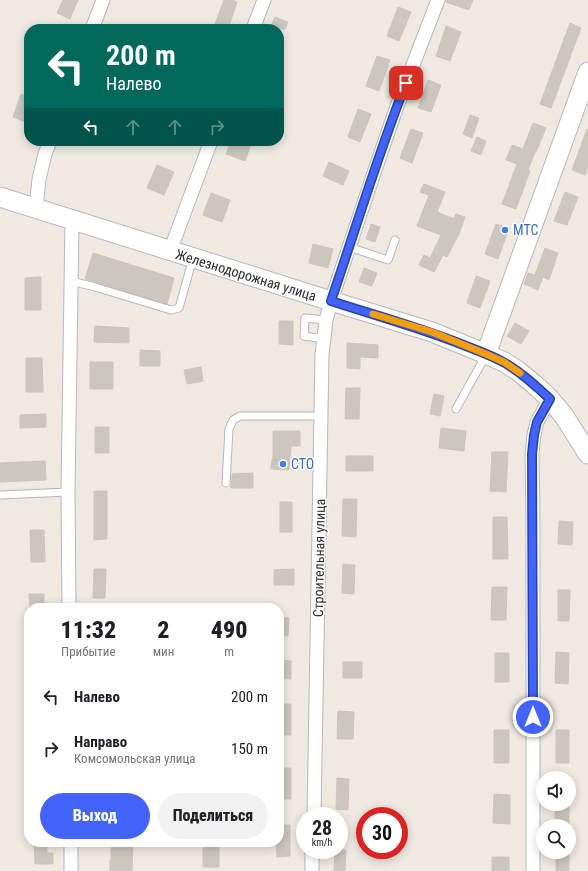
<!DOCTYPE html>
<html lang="ru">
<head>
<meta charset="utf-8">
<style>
	:root { --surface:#fff; --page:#f2f2f2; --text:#202124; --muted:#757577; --accent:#4264fb }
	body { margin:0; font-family:"Roboto Condensed",sans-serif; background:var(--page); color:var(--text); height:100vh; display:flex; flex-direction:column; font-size:15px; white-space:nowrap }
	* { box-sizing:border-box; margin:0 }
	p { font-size:13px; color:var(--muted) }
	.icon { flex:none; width:22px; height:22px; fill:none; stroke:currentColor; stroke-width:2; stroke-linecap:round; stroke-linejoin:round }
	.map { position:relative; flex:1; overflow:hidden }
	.details { position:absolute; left:24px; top:603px; width:260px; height:244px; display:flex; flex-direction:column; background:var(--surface); border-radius:16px; box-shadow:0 2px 10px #0003 }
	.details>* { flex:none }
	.top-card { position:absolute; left:24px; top:24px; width:260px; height:122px; border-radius:16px; box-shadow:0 2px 10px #0003; background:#00695c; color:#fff; overflow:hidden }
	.tools { position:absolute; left:536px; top:771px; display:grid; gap:8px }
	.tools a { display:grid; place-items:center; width:40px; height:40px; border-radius:50%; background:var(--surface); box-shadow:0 2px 10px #0003; font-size:20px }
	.speed { position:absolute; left:296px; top:807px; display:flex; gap:8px; font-size:20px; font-weight:700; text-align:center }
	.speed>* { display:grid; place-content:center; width:52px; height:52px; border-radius:50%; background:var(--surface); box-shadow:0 2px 10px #0003; line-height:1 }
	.speed small { font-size:10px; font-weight:400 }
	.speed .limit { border:6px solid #d22; background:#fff; color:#111 }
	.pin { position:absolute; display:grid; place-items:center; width:34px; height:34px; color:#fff; margin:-17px; border-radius:8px; box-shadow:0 2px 6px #0006 }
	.me { position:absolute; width:44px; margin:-22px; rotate:0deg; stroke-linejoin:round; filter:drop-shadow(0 0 3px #0008) }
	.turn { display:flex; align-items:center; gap:14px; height:84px; padding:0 16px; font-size:18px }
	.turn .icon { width:52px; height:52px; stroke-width:2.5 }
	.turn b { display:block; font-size:28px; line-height:34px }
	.lanes { display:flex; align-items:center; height:38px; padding:0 16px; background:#0003; justify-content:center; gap:20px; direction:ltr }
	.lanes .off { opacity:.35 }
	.eta { display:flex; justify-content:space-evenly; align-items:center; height:68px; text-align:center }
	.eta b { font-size:24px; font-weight:800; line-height:28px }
	.button { display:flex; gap:8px; margin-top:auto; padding:8px 16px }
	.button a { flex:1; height:46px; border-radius:24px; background:var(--accent); color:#fff; font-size:16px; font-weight:800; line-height:46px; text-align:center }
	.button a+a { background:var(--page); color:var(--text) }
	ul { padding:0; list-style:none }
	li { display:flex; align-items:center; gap:12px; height:52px; padding:0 16px }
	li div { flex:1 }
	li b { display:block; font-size:15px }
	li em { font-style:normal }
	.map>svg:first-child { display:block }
	.building { fill:#cbc7bf; stroke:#cbc5ba }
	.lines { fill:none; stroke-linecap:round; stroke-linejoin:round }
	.lane-casing { stroke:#b4b7c1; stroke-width:9 }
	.street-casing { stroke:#b4b7c1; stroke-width:15 }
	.secondary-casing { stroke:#b4b7c1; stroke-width:21 }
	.lane { stroke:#fff; stroke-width:7 }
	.street { stroke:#fff; stroke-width:13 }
	.secondary { stroke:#fff; stroke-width:19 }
	.route-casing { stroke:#2b41a3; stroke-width:10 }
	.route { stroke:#4264fb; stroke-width:7 }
	.slow { stroke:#f59e0b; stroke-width:7 }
	.shop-dot { fill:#3f7fe0; stroke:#fff; stroke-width:1.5 }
	.labels { text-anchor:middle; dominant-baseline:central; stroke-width:3; stroke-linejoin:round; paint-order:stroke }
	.shop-label { font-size:14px; fill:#366cbe; stroke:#fff; text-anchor:start }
	.street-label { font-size:14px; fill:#2e2e2e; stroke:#fff }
</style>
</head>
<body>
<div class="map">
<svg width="588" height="871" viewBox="0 0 588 871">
	<rect width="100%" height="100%" fill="#efe9e1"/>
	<path class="building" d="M63,0H78L70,19L57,13Z
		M224,0H232L237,2L228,29H220L214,27Z
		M446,0H473L469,10L446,2Z
		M398,7L411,12L399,41L387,36Z
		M275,17L288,22L285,29H270Z
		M570,23L581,28L551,108L540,104Z
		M446,26L461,32L450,61L436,56Z
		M377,56L390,60L379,91L366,86Z
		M428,80L441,85L431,112L418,108Z
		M21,94L29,97V123L13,117Z
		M358,109L371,114L360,142L348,137Z
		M470,115L479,118L472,138L463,134Z
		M533,123L546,128L536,152H535L528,170L530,171L516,209L502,204L517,164L506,160L512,145L523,149Z
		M411,129L423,133L412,163L400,158Z
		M587,129L588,130V167L585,175L572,170Z
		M477,137L486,141L481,155L471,151Z
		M231,141H252L245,161L226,154Z
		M329,162L349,171L343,185L323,176Z
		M157,165L174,172L164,195L147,188Z
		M424,184L445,192L437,212L454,219L456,214L465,217L459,234L447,257L443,255L434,272L419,265L424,255L430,258L441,235L417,226L429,195L420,192Z
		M565,192L578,197L567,225L554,221Z
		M211,193L230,200L222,222L203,215Z
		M371,224L380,227L375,242L366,239Z
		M496,224L509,228L498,259L485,254Z
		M313,244L333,249L328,268L309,263Z
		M545,248L558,253L549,280L543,277L538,290L524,284L528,273L535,275Z
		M93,253L174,278L167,304L85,279Z
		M364,268L377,273L372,286L359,282Z
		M476,276L490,281L480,308L467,303Z
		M41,277V310H25V278Z
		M279,321H293V345L279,344Z
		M515,323L529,331L521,344L507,336Z
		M95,326L129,328V343L94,342Z
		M347,343L378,345V358L360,357V369L347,368Z
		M140,350L160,351V366H140Z
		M26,358H42L43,392H26Z
		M90,362H113V389H90Z
		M201,367L203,381L187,384L184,370Z
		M346,388H360L359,419H345Z
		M434,394L444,396L440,416L430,414Z
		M46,414V427L20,428V415Z
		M95,427H109V453H95Z
		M441,428L466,431L464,451L439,448Z
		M273,431H300V446H291L289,470L271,469L272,459H273Z
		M492,452H508L506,492L490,491Z
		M346,456H373V471H346Z
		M45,461L46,480L0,482V463Z
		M253,473V488H231L232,474Z
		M94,491H107V539L94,540Z
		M343,499H357L356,537L342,536Z
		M280,502H292V532H280Z
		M493,517H507L508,559H493Z
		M559,521L573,522L572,545L558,544Z
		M30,530H44L45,562H31Z
		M343,564L355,565L354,594L342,593Z
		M94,569H106L105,598H93Z
		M294,569V585H274V570Z
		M492,587H507L506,620H491Z
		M558,590H570L569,621H558Z
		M29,594H44V608H30Z
		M279,617L289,618L288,636L279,635Z
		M556,652L569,653L568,684L555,683Z
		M495,653H509V682H495Z
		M279,660L291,661V679L279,678Z
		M343,662H362V678H343Z
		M279,704H291V735H279Z
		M338,711L354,712L353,739H337Z
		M494,730H509V763H494Z
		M556,730H569V763H556Z
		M279,768H291V799H279Z
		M337,778L349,779L348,810L336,809Z
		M494,794L510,795V824L493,823Z
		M555,804H569V825H555Z
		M279,825H290V856L277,857L276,842H279Z
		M34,842H47V853H53V864H35Z
		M111,842H133L132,871H110V861H111Z
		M203,847H219V867H203Z
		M335,850H346L345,871H334Z
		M556,853H569V871H556Z
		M492,857H509V871H492Z"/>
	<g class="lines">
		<g class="lane-casing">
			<path id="lane" d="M349,247L388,260L395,240
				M71,281L95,287L171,310L179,308L193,258
				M324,339L304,336L305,318L326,320
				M456,409L486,355
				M226,483L229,429L233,420L240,416H322
				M0,495L68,492"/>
		</g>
		<g class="street-casing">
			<path id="street" d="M92,29L103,0
				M253,29L264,0
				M36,209L39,179L45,154L50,141
				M170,251L211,141
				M69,608L68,492L72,220
				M314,816L322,354L326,320L331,301L376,167L396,109L438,0
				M71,842V871
				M312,871V850
				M533,871V517L532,454L534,435L537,422L550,399"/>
		</g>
		<g class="secondary-casing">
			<path id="secondary" d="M0,197L331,301L432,332L486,354L504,362L518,371L534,384L550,399L564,416L588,454
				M486,354L588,72"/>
		</g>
		<use href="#lane" class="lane"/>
		<use href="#street" class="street"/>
		<use href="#secondary" class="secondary"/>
	</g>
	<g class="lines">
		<g class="route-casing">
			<path id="route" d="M406,83C378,154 356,228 331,301C374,315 418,327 461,344C476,350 491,355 505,363C522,373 536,386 550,399L537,422L534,435L532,454L533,717"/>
		</g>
		<use href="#route" class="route"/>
		<path class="slow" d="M373,314L432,332L486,354L504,362L520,373"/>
	</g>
	<g class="shop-dot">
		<circle cx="505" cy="230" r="4"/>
		<circle cx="283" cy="464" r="4"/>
	</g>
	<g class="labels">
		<g class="shop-label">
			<text x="513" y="230">МТС</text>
			<text x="291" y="464">СТО</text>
		</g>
		<g class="street-label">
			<text transform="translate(246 275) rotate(17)">Железнодорожная улица</text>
			<text transform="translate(319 558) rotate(-89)">Строительная улица</text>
		</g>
	</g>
</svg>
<div class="tools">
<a><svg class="icon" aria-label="sound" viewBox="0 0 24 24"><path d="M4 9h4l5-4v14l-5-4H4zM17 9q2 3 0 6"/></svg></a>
<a><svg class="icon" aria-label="search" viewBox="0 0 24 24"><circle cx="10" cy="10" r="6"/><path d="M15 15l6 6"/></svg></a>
</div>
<div class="speed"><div>28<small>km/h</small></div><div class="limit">30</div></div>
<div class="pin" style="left:406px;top:83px;background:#d93025"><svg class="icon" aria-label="arrive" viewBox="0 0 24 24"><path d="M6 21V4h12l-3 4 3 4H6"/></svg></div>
<svg class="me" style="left:533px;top:717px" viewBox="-20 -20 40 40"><circle r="17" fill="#4264fb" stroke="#fff" stroke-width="3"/><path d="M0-11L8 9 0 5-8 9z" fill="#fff"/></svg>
<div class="top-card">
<div class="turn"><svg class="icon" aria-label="left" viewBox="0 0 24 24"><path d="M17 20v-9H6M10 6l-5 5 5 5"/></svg><div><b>200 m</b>Налево</div></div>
<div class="lanes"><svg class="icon" aria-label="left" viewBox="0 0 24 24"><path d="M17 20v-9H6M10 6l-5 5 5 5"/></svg><svg class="icon off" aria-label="ahead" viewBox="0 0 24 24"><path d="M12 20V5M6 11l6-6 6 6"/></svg><svg class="icon off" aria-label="ahead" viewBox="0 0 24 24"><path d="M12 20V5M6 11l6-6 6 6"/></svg><svg class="icon off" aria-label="right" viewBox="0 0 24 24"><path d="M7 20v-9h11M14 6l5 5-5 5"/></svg></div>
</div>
<section class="details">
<div class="eta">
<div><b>11:32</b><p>Прибытие</p></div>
<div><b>2</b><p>мин</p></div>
<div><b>490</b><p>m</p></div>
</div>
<ul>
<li><svg class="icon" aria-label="left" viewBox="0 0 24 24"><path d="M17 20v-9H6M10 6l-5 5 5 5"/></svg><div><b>Налево</b></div><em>200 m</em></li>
<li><svg class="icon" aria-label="right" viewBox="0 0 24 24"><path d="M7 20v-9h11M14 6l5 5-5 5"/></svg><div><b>Направо</b><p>Комсомольская улица</p></div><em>150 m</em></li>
</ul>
<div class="button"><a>Выход</a><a>Поделиться</a></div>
</section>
</div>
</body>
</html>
